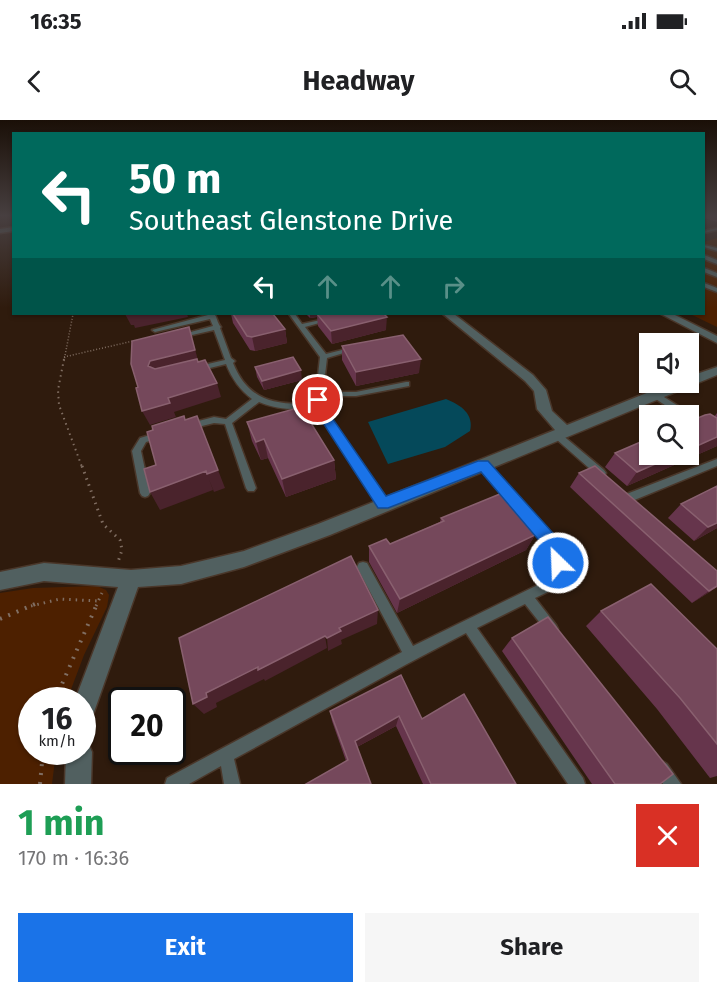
<!DOCTYPE html>
<html lang="en">
<head>
<meta charset="utf-8">
<style>
	:root { --surface:#fff; --page:#f6f6f6; --text:#202124; --muted:#757577; --accent:#1a73e8 }
	body { margin:0; font-family:"Fira Sans",sans-serif; background:var(--page); color:var(--text); height:100vh; display:flex; flex-direction:column; font-size:22px; white-space:nowrap }
	* { box-sizing:border-box; margin:0 }
	p { font-size:20px; color:var(--muted) }
	.icon { flex:none; width:33px; height:33px; fill:none; stroke:currentColor; stroke-width:2; stroke-linecap:round; stroke-linejoin:round }
	.map { position:relative; height:664px; overflow:hidden }
	.side { display:flex; flex-direction:column; background:var(--surface); flex:1 }
	.side>* { flex:none }
	.top-card { position:absolute; left:12px; top:12px; width:693px; height:183px; border-radius:0px; box-shadow:0 2px 4px #0004; background:#00695c; color:#fff; overflow:hidden }
	.tools { position:absolute; left:639px; top:213px; display:grid; gap:12px }
	.tools a { display:grid; place-items:center; width:60px; height:60px; border-radius:0px; background:var(--surface); box-shadow:0 2px 4px #0004; font-size:30px }
	.speed { position:absolute; left:18px; top:567px; display:flex; gap:12px; font-size:30px; font-weight:700; text-align:center }
	.speed>* { display:grid; place-content:center; width:78px; height:78px; border-radius:50%; background:var(--surface); box-shadow:0 2px 4px #0004; line-height:1 }
	.speed small { font-size:15px; font-weight:400 }
	.speed .limit { border:3px solid #111; border-radius:9px; background:#fff; color:#111 }
	.pin { position:absolute; display:grid; place-items:center; width:51px; height:51px; color:#fff; margin:-26px; border:3px solid #fff; border-radius:50%; box-shadow:0 2px 6px #0007 }
	.me { position:absolute; width:66px; margin:-33px; rotate:336deg; stroke-linejoin:round; filter:drop-shadow(0 0 4px #0008) }
	.turn { display:flex; align-items:center; gap:21px; height:126px; padding:0 18px; font-size:27px }
	.turn .icon { width:78px; height:78px; stroke-width:2.5 }
	.turn b { display:block; font-size:42px; line-height:51px }
	.lanes { display:flex; align-items:center; height:57px; padding:0 18px; background:#0003; justify-content:center; gap:30px; direction:ltr }
	.lanes .off { opacity:.35 }
	.round { display:grid; place-items:center; flex:none; width:63px; height:63px; border-radius:0px; background:var(--page) }
	.overview { display:flex; align-items:center; justify-content:space-between; height:102px; padding:0 18px }
	h1 { font-size:36px; font-weight:700; line-height:45px; color:#1e9e55 }
	.cta { display:flex; gap:12px; margin-top:auto; padding:12px 18px }
	.cta a { flex:1; height:69px; border-radius:0px; background:var(--accent); color:#fff; font-size:24px; font-weight:700; line-height:69px; text-align:center }
	.cta a+a { background:var(--page); color:var(--text) }
	.status { display:flex; justify-content:space-between; align-items:center; height:42px; padding:0 30px; background:var(--surface); direction:ltr }
	.status svg { height:16px; fill:currentColor }
	header { display:flex; justify-content:space-between; align-items:center; height:78px; padding:0 18px; background:var(--surface); font-size:27px; font-weight:700 }
	.map>svg:first-child { display:block }
	.green { fill:#4d2000 }
	.water { fill:#05495a }
	.lines { fill:none; stroke-linecap:round; stroke-linejoin:round }
	.service-casing { stroke:#4a372a; stroke-width:3 }
	.minor-casing { stroke:#4a372a; stroke-width:3 }
	.tertiary-casing { stroke:#4a372a; stroke-width:3 }
	.path-far3 { stroke:#806e62; stroke-width:1.5; stroke-dasharray:1 2; stroke-linecap:butt }
	.path-far2 { stroke:#806e62; stroke-width:2; stroke-dasharray:1.5 4; stroke-linecap:butt }
	.path-far1 { stroke:#806e62; stroke-width:3; stroke-dasharray:1.5 5; stroke-linecap:butt }
	.path { stroke:#806e62; stroke-width:4; stroke-dasharray:2 7; stroke-linecap:butt }
	.service { fill:#516060; fill-rule:evenodd }
	.minor { fill:#516060; fill-rule:evenodd }
	.tertiary { fill:#516060; fill-rule:evenodd }
	.wall { fill:#66354c }
	.shaded-wall { fill:#4a232c }
	.building { fill:#75485b; stroke:#89606f; stroke-width:1.5 }
	.route { fill:#1a73e8; stroke:#114b97; stroke-width:1.5 }
</style>
</head>
<body>
<div class="status"><b>16:35</b><svg viewBox="0 0 49 12"><path d="M0 12V9h3v3zM5 12V6h3v6zM10 12V3h3v9zM15 12V0h3v12zM26 1h20v11H26zM47 4h2v5h-2z"/></svg></div>
<header><svg class="icon" aria-label="back" viewBox="0 0 24 24"><path d="M15 5l-7 7 7 7"/></svg>Headway<svg class="icon" aria-label="search" viewBox="0 0 24 24"><circle cx="10" cy="10" r="6"/><path d="M15 15l6 6"/></svg></header>
<div class="map">
<svg width="717" height="664" viewBox="0 0 717 664">
	<rect width="100%" height="100%" fill="#2f1b0d"/>
	<path class="green" d="M717,118V207L690,194H704V122Z
		M97,466L106,470L109,475L107,487L84,535L67,580H32V632H56L52,664H0V473L33,468Z"/>
	<path class="water" d="M446,279C461,285 474,294 470,311L445,327L388,344L368,302Z"/>
	<g class="lines">
		<g class="service-casing">
			<path id="service" d="M717,108V110L704,113V111Z
				M704,125L717,128V131L704,127Z
				M704,135L717,140V144L704,139Z
				M704,148L717,153V157L704,152Z
				M704,163L717,168V172L704,167Z
				M208,194H214C217,196 217,203 221,207L220,208L231,238L235,241L233,243C248,281 276,286 315,283L320,237L289,194H295L302,204L330,198V200L305,207L326,234L354,227L357,229L327,238L323,272H356L406,262H409V266L356,276H322L324,289L387,381L388,384L387,387L383,388L379,387L316,288C296,290 277,290 259,282L232,303L256,368L254,371H248L246,368L225,304L214,303L190,309L187,308L186,306L187,304L214,297L226,299L252,279C240,270 232,259 226,244L198,251L194,249L195,247L225,240L214,210L179,218L176,216L213,206L210,199L155,212L152,210L208,195Z
				M656,272L691,294L692,296L691,298L688,299V296H681L653,277L652,275Z
				M160,312L164,315L163,317L146,322L141,331L150,373L148,376L145,377L142,376L140,373L132,331L140,318Z
				M558,313L561,314L604,350L606,353L604,356H598L555,318L554,316Z
				M717,339V346L632,381L628,382L624,381L623,378L624,375Z
				M483,342L486,343L560,425L564,443L552,470L535,478L556,505L558,509L556,513L552,515L548,513L525,484L477,508L583,658L585,664H568L466,513L407,544L234,639L240,664H224L221,646L189,664H165L167,658L402,532L359,451L357,447L359,443L363,442L367,443L413,526L544,462L552,443L551,430L480,347L478,345L480,343Z
				M662,641L667,644L681,664H663L654,649L657,644Z"/>
		</g>
		<g class="minor-casing">
			<path id="minor" d="M14,107V111L0,113V109Z
				M443,194H454L533,255L546,270L552,291L567,305L674,262H688V257L717,247V255L330,415L244,447L181,464L138,467L94,592L90,600L82,604V580H75L118,467L44,461L0,470V452L44,443L131,450L181,446L244,431L318,404L555,310L537,289L534,271L525,261Z
				M82,621L88,623L92,632L91,664H65L66,632H82Z"/>
		</g>
		<g class="tertiary-casing">
			<path id="tertiary" d="M661,194H673L717,216V223Z"/>
		</g>
		<path class="path-far3" d="M64,237L133,221
			M64,241L73,194"/>
		<path class="path-far2" d="M64,239L58,270L59,285L82,347"/>
		<path class="path-far1" d="M82,346L103,404L120,420L122,430L118,442
			M31,486L60,479L98,481
			M96,486L102,473"/>
		<path class="path" d="M0,499L35,484
			M55,580L97,484
			M40,664L43,632"/>
		<use href="#service" class="service"/>
		<use href="#minor" class="minor"/>
		<use href="#tertiary" class="tertiary"/>
	</g>
	<path class="wall" d="M704,95H717V102L704,98Z
		M231,194H273L285,209L287,223L255,231L250,230L233,203Z
		M306,194H384L386,210L332,224L318,206L317,197L310,198Z
		M342,226L419,253L356,266L342,240Z
		M255,247L302,260L264,270L257,257Z
		M717,293V326L627,366L605,347L615,333L714,297Z
		M247,302L334,340L336,359L286,377L268,338L261,340L252,321Z
		M579,353L717,451V467L692,483L570,367Z
		M717,366V408L694,421L668,398L681,384Z
		M441,398L535,415L526,430L397,493L369,442V426L390,424L440,402Z
		M601,491L717,529V656L710,658L657,589L586,506Z
		M512,518L660,664H592L502,531Z
		M330,591L422,599L516,664H423L396,606L357,627L346,641L332,601Z"/>
	<path class="shaded-wall" d="M125,194H187L188,197L135,208L134,205H131Z
		M310,194H317V197L310,198Z
		M387,197L386,210L332,224L331,211Z
		M189,207L199,244L156,255L148,246L150,241Z
		M285,209L287,223L255,231L252,217Z
		M421,239L419,253L356,266V252Z
		M301,250L302,260L264,270L262,261Z
		M217,263L221,277L174,292L176,297L150,305L142,291L168,278Z
		M717,317V326L627,366L637,352L678,334H688V330Z
		M264,319L268,338L261,340L256,322Z
		M334,340L336,359L286,377L282,359Z
		M218,350L225,368L214,372L207,354Z
		M206,351L213,370L160,390L150,372Z
		M717,403V408L694,421L708,407Z
		M535,415L526,430L397,493L400,479Z
		M717,466L710,472L692,483L709,471Z
		M378,490L377,504L341,520L342,524L328,531L327,518L339,508Z
		M325,516L327,528L265,561L264,559L216,583L217,587L204,594L193,584L206,573L258,547Z
		M399,596L396,606L355,628V621Z"/>
	<path class="building" d="M233,194H273L285,209L252,217L247,216Z
		M317,194H384L387,197L331,211Z
		M189,207L195,230L150,241L148,246L155,249L197,239L198,242L205,240L217,263L168,278L170,283L142,291L136,268L138,267L131,244L132,221Z
		M403,215L421,239L356,252L342,226Z
		M293,237L301,250L262,261L255,247Z
		M301,287L334,340L282,359L264,319L256,322L247,302Z
		M710,294L717,298V317L688,330V302L705,295Z
		M184,296L185,300L197,296L218,350L207,354L206,351L150,372L144,349L156,345L147,312L153,310L152,306Z
		M650,318V334H678L637,352L615,333Z
		M595,346L717,451V466L709,471L579,353Z
		M717,366V403L708,407L681,384Z
		M500,374L535,415L400,479L369,426L386,419L390,424L444,401L441,398Z
		M351,436L378,490L339,508L341,511L327,518L325,516L258,550V547L206,573L207,577L193,584L179,518Z
		M651,464L717,529V624L680,578L601,491Z
		M548,497L673,654L660,664H615L512,518Z
		M401,555L422,599L464,574L516,664H431L399,596L355,621L371,664H306L348,640L330,591Z"/>
	<linearGradient id="sky" x2="0" y2="1"><stop stop-color="#1a0f07"/><stop offset="0.51" stop-color="#473f40"/><stop offset="1" stop-color="#473f40" stop-opacity="0"/></linearGradient>
	<rect width="717" height="188" fill="url(#sky)"/>
	<path class="route" d="M318,276L323,278L326,289L386,376L478,341H488L562,423L567,443L564,449L558,451L552,449L548,431L481,352L388,388H378L314,289L312,280Z"/>
</svg>
<div class="tools">
<a><svg class="icon" aria-label="sound" viewBox="0 0 24 24"><path d="M4 9h4l5-4v14l-5-4H4zM17 9q2 3 0 6"/></svg></a>
<a><svg class="icon" aria-label="search" viewBox="0 0 24 24"><circle cx="10" cy="10" r="6"/><path d="M15 15l6 6"/></svg></a>
</div>
<div class="speed"><div>16<small>km/h</small></div><div class="limit">20</div></div>
<div class="pin" style="left:318px;top:280px;background:#d93025"><svg class="icon" aria-label="arrive" viewBox="0 0 24 24"><path d="M6 21V4h12l-3 4 3 4H6"/></svg></div>
<svg class="me" style="left:558px;top:443px" viewBox="-20 -20 40 40"><circle r="17" fill="#1a73e8" stroke="#fff" stroke-width="3"/><path d="M0-11L8 9 0 5-8 9z" fill="#fff"/></svg>
<div class="top-card">
<div class="turn"><svg class="icon" aria-label="left" viewBox="0 0 24 24"><path d="M17 20v-9H6M10 6l-5 5 5 5"/></svg><div><b>50 m</b>Southeast Glenstone Drive</div></div>
<div class="lanes"><svg class="icon" aria-label="left" viewBox="0 0 24 24"><path d="M17 20v-9H6M10 6l-5 5 5 5"/></svg><svg class="icon off" aria-label="ahead" viewBox="0 0 24 24"><path d="M12 20V5M6 11l6-6 6 6"/></svg><svg class="icon off" aria-label="ahead" viewBox="0 0 24 24"><path d="M12 20V5M6 11l6-6 6 6"/></svg><svg class="icon off" aria-label="right" viewBox="0 0 24 24"><path d="M7 20v-9h11M14 6l5 5-5 5"/></svg></div>
</div>
</div>
<section class="side">
<div class="overview"><div><h1>1 min</h1><p>170 m · 16:36</p></div><a class="round" style="background:#d93025;color:#fff"><svg class="icon" aria-label="close" viewBox="0 0 24 24"><path d="M6 6l12 12M18 6L6 18"/></svg></a></div>
<div class="cta"><a>Exit</a><a>Share</a></div>
</section>
</body>
</html>
